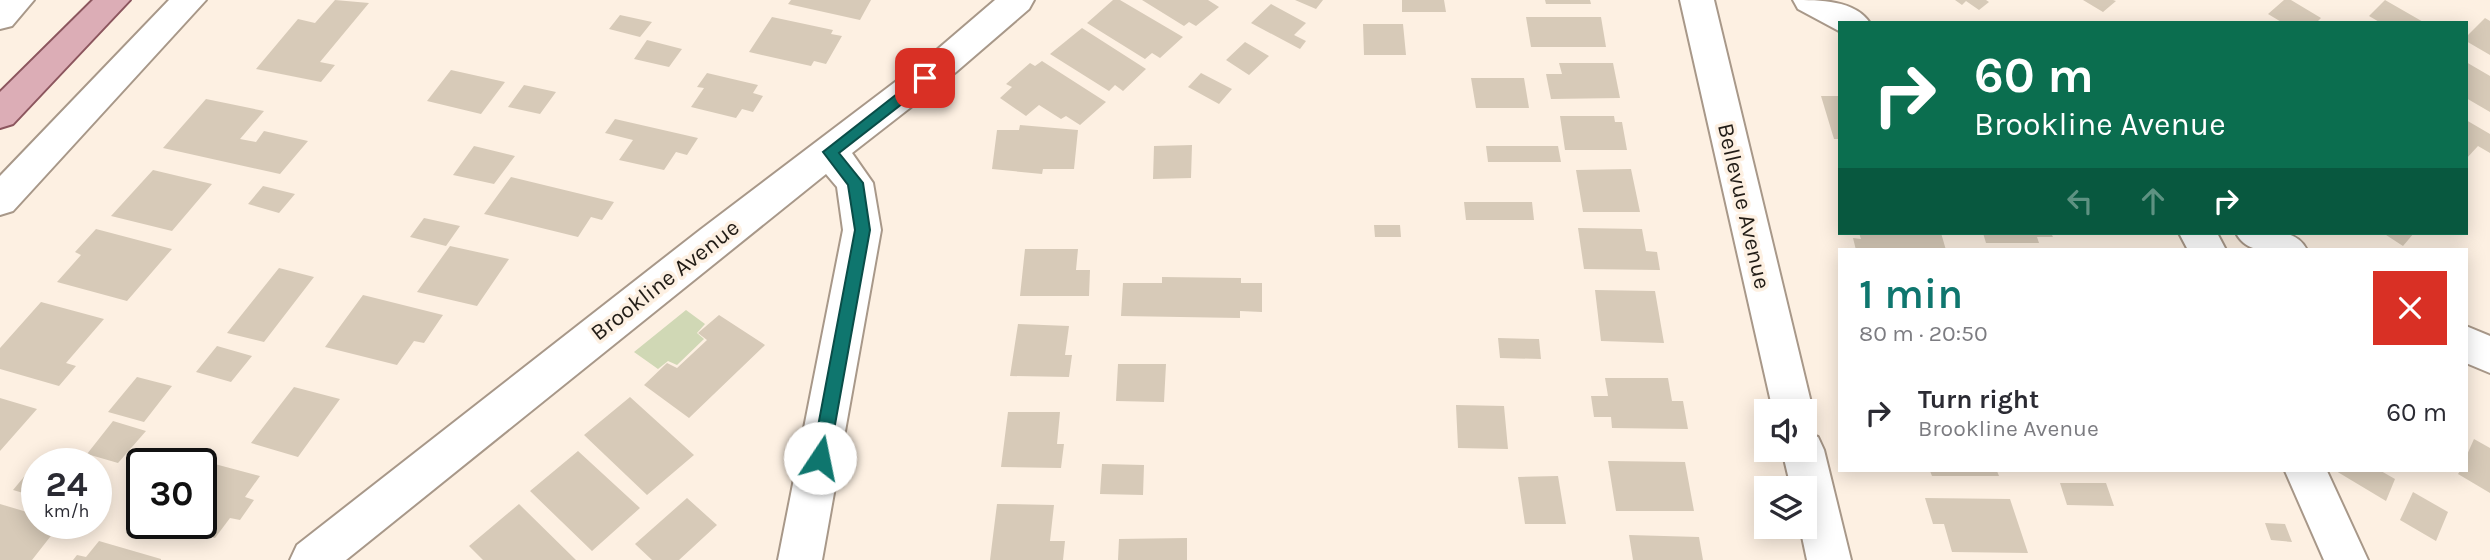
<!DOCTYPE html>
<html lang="en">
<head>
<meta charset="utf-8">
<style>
	:root { --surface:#fff; --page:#f2f2f3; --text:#2b2b33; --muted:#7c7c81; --accent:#0f766e }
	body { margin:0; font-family:Karla,sans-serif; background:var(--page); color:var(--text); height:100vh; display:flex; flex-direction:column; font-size:26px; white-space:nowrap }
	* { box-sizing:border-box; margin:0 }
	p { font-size:23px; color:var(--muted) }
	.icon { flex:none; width:38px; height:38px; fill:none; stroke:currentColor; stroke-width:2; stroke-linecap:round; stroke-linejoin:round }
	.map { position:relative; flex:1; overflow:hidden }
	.drawer { position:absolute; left:1838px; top:248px; width:630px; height:224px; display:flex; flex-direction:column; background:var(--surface); border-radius:0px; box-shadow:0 4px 18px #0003 }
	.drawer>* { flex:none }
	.banner { position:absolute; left:1838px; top:21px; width:630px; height:214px; border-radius:0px; box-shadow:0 4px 18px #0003; background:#0b6e4f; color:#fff; overflow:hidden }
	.controls { position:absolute; left:1754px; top:399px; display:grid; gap:14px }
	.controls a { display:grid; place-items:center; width:63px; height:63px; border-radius:0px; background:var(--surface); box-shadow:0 4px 18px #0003; font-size:35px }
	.speed { position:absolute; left:21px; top:448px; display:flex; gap:14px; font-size:35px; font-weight:700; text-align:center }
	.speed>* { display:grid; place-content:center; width:91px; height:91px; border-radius:50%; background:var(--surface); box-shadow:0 4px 18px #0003; line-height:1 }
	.speed small { font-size:18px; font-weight:400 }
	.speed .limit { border:4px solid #111; border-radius:10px; background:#fff; color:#111 }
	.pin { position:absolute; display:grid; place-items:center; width:60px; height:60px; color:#fff; margin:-30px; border-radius:14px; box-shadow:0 4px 10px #0006 }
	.me { position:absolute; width:77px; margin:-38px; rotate:11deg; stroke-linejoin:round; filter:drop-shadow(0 0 5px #0008) }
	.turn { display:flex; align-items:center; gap:24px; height:147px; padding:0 21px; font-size:32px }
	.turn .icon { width:91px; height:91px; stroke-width:2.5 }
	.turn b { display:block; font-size:49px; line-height:60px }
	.lanes { display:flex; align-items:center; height:66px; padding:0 21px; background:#0003; justify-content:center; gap:35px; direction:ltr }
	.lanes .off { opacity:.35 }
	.round { display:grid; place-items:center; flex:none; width:74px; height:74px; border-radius:0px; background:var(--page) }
	.head { display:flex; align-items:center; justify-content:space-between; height:119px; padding:0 21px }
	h1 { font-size:42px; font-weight:600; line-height:52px; color:var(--accent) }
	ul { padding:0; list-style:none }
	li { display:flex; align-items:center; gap:21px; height:91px; padding:0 21px }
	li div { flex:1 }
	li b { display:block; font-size:26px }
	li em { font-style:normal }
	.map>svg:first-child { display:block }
	.green { fill:#d0d8b5 }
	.building { fill:#d7cab8 }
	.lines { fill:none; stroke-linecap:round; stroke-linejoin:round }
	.minor-casing { stroke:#a89889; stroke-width:4 }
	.major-casing { stroke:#8c565e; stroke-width:4 }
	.minor { fill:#fff; fill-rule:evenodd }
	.major { fill:#dcadb6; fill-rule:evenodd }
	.route { fill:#0f766e; stroke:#0a4d48; stroke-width:2 }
	.labels { text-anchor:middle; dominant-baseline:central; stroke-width:7; stroke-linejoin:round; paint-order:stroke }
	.street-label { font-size:23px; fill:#211c16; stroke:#fdf0e2 }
</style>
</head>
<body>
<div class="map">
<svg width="2490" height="560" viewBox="0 0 2490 560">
	<rect width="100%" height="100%" fill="#fdf0e2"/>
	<path class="green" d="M686,310L705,324L697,333L704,339L677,365L668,361L658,369L634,352Z"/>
	<path class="building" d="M335,0L369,3L320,62L335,65L321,82L256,69L298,19L315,23Z
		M791,0H871L860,20L788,4Z
		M1113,0H1120L1183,37L1160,58L1152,53L1145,59L1087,23Z
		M1142,0H1208L1219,7L1196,26L1189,22L1184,26Z
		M1295,0H1323L1316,9Z
		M1402,0H1444L1446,12H1402Z
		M1545,0H1590L1591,4H1546Z
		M1955,0H1986L1989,2L1979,10L1966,1L1962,5Z
		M2083,0H2113L2116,1L2103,12Z
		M2284,0H2291L2321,18L2316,23H2283L2268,14Z
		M2385,0L2425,23H2381L2369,16Z
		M1271,4L1306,23L1294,35L1306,41L1300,49L1251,23Z
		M620,15L652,22L640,37L609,29Z
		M772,17L833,30L831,34L842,36L826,64L814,61L811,66L749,52Z
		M1526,17H1601L1606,47H1531Z
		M2485,18L2490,21V55L2466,41V37Z
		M1363,24H1403L1406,55H1364Z
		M1082,28L1146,69L1123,91L1115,85L1109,91L1050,54Z
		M647,40L682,49L669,67L634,59Z
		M1245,42L1269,56L1249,75L1226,60Z
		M1042,61L1106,102L1080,125L1066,116L1061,119L1039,105L1026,116L1000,98L1012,87L1006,84L1030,63L1035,66Z
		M2466,62L2490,76V112L2466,98Z
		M1559,63H1613L1620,98L1551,99L1546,74H1562Z
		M451,70L505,82L481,114L427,101Z
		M707,73L758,85L753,93L763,96L753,112L742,109L736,118L691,107L704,88L697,87Z
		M1201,73L1232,89L1219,104L1188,87Z
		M1471,78H1524L1529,108H1476Z
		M524,85L556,92L540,114L508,107Z
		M1821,96H1839V139H1834Z
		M206,99L264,111L240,139L256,142L264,131L308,141L280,174L163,148Z
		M1560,116H1614L1615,122H1622L1627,150H1565Z
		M615,119L698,138L687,155L676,152L664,170L619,160L633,140L605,133Z
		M2466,120L2490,134V153L2478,146L2466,159Z
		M1020,125L1078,130L1074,169H1043L1042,174L992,169L997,130H1019Z
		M1192,145L1191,178L1153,179L1154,146Z
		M474,146L515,156L494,184L453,175Z
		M1486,146H1558L1561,162H1488Z
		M1631,169L1640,212H1583L1576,170Z
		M153,170L212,184L172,231L111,216Z
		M511,177L614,202L602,220L591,217L578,237L484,214Z
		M263,186L295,194L279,213L248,204Z
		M1464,202H1532L1534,220H1466Z
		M424,218L460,226L446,246L410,237Z
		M1374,225H1400L1401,237H1375Z
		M1578,228L1642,229L1646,251L1657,252L1660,270L1584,269Z
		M96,229L172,249L127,301L57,282L81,255L75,252Z
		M1859,233H1941L1946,250H1856L1853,238L1861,239Z
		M1983,233H2051L2053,237H2037L2039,243H1986Z
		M2383,233H2414L2403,246Z
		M450,246L509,259L477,306L417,292Z
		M1025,249H1078L1076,270H1090L1089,296H1020Z
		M279,268L314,277L264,342L227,333Z
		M1162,277L1241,278V283H1262V312L1240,311V318L1121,316L1123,283H1162Z
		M1595,290L1655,291L1664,343L1601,341Z
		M363,295L443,315L424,343L414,341L397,365L325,347Z
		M41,302L104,319L66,363L76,366L59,386L0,369V348Z
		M719,315L765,345L689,418L644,385L667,363L677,368L707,340L698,333Z
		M1018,324L1069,326L1065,355H1072L1069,377L1010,376Z
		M1498,338L1539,339L1541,359L1500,358Z
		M217,346L252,356L231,382L196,372Z
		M1118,364H1166L1164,402L1116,401Z
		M137,377L172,386L144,422L108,412Z
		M1605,378H1668L1672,401H1683L1688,429L1612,428L1611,417H1594L1591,396H1608Z
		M294,387L340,399L298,457L251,443Z
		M630,397L694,455L647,495L584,435Z
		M0,398L37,409L0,451Z
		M1456,405L1504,406L1508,449L1458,448Z
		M1008,412H1060L1057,444H1064L1061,468L1001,467Z
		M113,421L146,431L118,463L87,454Z
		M2474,439L2490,448V493L2458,474L2460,471H2466V457Z
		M578,451L640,508L592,551L530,491Z
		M1608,461L1685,462L1694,511H1616Z
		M211,463L260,476L245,497L254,500L240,520L230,518L215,538L165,524L201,523V476Z
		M1102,464L1144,465L1143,495L1100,494Z
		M33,466L37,467V497L13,490Z
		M1930,471H1997L1999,476H1932Z
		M2336,471H2381L2395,479L2386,501Z
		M1558,476L1566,524H1525L1518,477Z
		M2060,483H2106L2114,506L2067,505Z
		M2413,492L2448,512L2436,541L2400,520Z
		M687,498L717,525L679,560H652L635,544Z
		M1925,498L2010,499L2028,553L1952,552L1944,524H1933Z
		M0,504L37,515V523H61L32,560H0Z
		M519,504L576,560H483L469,546Z
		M997,504L1054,505L1050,541H1065L1063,560H990Z
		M2265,523L2285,524L2292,542L2271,540Z
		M1629,535L1699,537L1703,560H1633Z
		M1187,538V560H1118L1119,539Z
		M99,541L161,559V560H73L77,555L86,557Z"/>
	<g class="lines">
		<g class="minor-casing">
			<path id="minor" d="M0,0H34L12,26L0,29Z
				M169,0H206L13,211L0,215V176Z
				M995,0H1034L1029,9L956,72L852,153L873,183L881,230L822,560H778L843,230L837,187L826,174L346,560H290L297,545L700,230L932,54Z
				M1680,0H1714L1813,411L1804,425V411H1773Z
				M1793,0C1820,0 1855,0 1870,23H1839V31L1798,9Z
				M2179,233H2217L2226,250H2188Z
				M2236,233C2260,232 2295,225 2307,250C2283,251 2249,258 2236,233Z
				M2466,326L2490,336V373L2466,363Z
				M1804,432L1818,437L1824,450L1851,560H1807L1800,527H1804V488H1791L1782,450H1804Z
				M2285,471H2327L2368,560H2324Z"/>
		</g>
		<g class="major-casing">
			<path id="major" d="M93,0H130L13,124L0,128V92Z"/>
		</g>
		<use href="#minor" class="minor"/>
		<use href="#major" class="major"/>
	</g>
	<path class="route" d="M925,72L932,78L930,82L839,153L863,183L870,230L829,458L820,465L812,458L855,230L848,185L823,152Z"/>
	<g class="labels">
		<g class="street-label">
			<text transform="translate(1744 206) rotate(77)">Bellevue Avenue</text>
			<text transform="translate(665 280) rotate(-38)">Brookline Avenue</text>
		</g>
	</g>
</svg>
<div class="controls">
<a><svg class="icon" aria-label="sound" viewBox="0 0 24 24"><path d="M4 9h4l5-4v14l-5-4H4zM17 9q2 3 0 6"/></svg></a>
<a><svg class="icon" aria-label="layers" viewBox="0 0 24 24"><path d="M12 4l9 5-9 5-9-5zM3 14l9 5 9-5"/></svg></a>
</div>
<div class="speed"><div>24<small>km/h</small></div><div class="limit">30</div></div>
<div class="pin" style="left:925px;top:78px;background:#d93025"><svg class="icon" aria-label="arrive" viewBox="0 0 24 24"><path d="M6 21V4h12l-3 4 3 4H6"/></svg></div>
<svg class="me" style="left:820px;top:458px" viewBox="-20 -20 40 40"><circle r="19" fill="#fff"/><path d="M0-13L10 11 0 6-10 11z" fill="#0f766e"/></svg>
<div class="banner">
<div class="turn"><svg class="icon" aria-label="right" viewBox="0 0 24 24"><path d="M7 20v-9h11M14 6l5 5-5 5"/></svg><div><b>60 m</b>Brookline Avenue</div></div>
<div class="lanes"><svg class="icon off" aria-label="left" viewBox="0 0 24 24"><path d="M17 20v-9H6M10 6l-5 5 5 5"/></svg><svg class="icon off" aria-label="ahead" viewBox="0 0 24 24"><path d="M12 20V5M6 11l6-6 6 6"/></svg><svg class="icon" aria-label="right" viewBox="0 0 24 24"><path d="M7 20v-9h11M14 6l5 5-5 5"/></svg></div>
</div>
<section class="drawer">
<div class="head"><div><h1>1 min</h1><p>80 m · 20:50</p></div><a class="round" style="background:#d93025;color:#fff"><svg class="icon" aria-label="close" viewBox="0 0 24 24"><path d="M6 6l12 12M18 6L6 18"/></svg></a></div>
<ul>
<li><svg class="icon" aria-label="right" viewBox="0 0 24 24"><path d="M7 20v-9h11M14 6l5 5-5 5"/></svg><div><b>Turn right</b><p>Brookline Avenue</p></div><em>60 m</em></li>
</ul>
</section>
</div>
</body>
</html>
